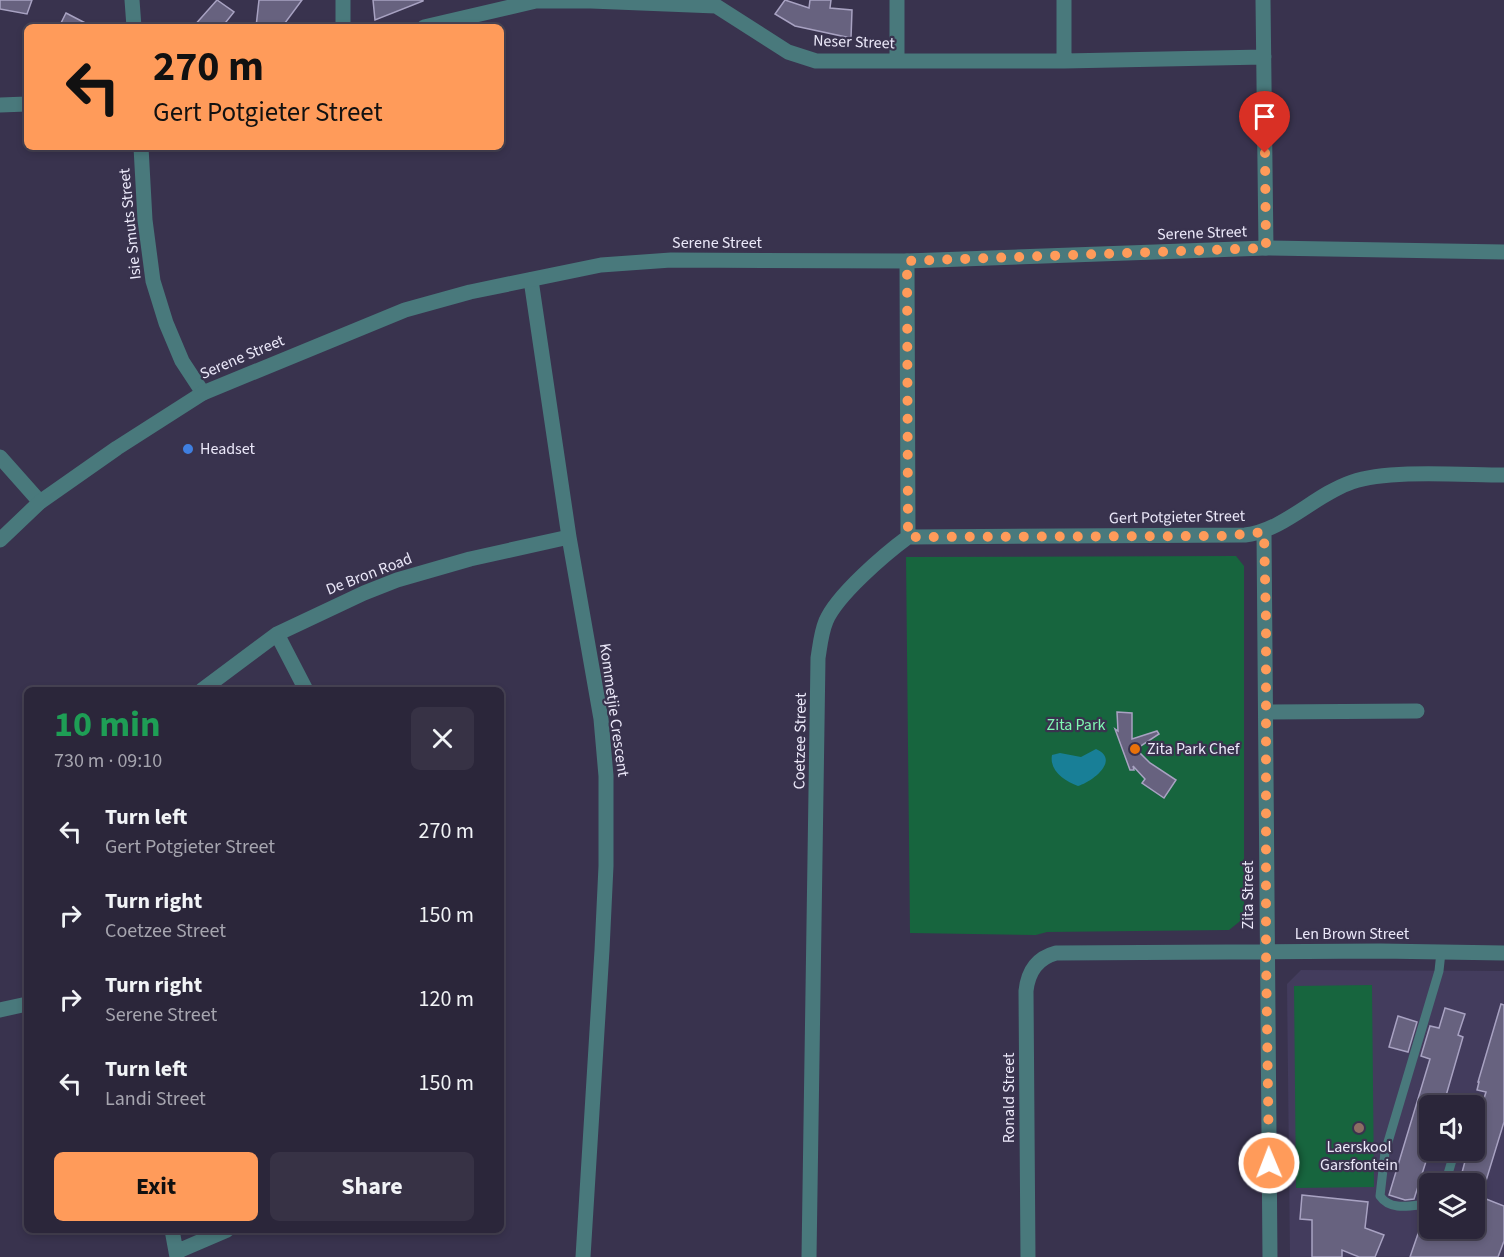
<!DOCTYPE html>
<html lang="en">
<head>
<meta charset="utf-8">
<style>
	:root { --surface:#2b263a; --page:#373245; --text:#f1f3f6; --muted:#a6a5af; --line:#474354; --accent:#ff9b5a }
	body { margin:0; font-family:"Source Sans 3",sans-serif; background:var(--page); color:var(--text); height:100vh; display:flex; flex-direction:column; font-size:22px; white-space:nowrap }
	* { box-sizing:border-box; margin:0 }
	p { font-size:20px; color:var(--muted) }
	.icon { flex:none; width:33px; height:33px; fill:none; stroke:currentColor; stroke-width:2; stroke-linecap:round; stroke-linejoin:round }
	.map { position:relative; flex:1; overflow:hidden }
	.sheet { position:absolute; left:24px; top:687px; width:480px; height:546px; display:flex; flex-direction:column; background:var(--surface); border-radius:9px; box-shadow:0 3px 9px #0003,0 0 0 2px var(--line) }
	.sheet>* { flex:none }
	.guide { position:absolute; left:24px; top:24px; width:480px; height:126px; border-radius:9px; box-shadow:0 3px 9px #0003,0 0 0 2px var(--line); background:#ff9b5a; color:#111; overflow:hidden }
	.tools { position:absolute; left:1419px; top:1095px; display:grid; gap:12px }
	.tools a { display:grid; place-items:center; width:66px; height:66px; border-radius:9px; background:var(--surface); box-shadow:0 3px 9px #0003,0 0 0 2px var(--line); font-size:30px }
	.pin { position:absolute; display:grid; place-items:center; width:51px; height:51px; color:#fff; margin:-62px -26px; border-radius:50% 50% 50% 0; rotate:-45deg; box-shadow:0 0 6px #0007 }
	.pin .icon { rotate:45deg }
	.me { position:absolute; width:66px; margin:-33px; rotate:359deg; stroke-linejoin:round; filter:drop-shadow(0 0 4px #0008) }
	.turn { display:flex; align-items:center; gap:21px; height:126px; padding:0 30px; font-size:27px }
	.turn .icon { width:78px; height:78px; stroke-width:2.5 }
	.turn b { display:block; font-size:42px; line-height:51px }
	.round { display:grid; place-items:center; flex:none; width:63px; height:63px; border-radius:9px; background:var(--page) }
	.head { display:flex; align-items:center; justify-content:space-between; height:102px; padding:0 30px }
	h1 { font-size:36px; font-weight:700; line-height:45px; color:#1e9e55 }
	.action { display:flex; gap:12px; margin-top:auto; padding:12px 30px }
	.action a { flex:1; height:69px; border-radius:9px; background:var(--accent); color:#111; font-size:24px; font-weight:700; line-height:69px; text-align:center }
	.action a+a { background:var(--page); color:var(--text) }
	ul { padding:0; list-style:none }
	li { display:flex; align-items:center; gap:18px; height:84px; padding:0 30px }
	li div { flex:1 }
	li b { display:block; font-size:22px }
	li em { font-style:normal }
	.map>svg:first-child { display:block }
	.built { fill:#433c5d; fill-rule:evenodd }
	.green { fill:#17653e }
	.water { fill:#187f97 }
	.building { fill:#67627f; stroke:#a8a2c2; stroke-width:1.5 }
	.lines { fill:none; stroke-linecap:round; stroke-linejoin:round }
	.service { stroke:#49797c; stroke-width:9 }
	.minor { stroke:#49797c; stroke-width:15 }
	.tertiary { stroke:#49797c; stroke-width:15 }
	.route { stroke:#ff9b5a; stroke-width:10; stroke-dasharray:0 18 }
	.shop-dot { fill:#3f7fe0; stroke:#39334e; stroke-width:2 }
	.food-dot { fill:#e8710a; stroke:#39334e; stroke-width:2 }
	.education-dot { fill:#8d6e63; stroke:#39334e; stroke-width:2 }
	.labels { text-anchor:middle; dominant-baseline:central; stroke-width:4.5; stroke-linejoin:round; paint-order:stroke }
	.street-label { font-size:16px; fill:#ebe8f9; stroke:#39334e }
	.poi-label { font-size:16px; fill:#ebe8f9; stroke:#39334e; text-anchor:start }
	.park-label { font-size:16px; fill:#80f9b3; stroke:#39334e }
</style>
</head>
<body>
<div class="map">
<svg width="1504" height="1257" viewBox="0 0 1504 1257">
	<rect width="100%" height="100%" fill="#39334e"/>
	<path class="built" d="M1301,970L1504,971V1257H1290L1287,984ZM1430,1106H1474V1150H1430ZM1430,1184H1474V1228H1430Z"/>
	<path class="green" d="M1236,556L1244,566V918L1229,930L1047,932L1036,935L910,933L906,557Z
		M1372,985L1374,1187L1296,1188L1294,986Z"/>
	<path class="water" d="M1096,749C1121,760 1092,782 1078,786C1065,781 1049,771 1052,755L1060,753L1081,757Z"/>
	<path class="building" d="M0,0H32L27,14L0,9Z
		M217,0L234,12L222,27H193Z
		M259,0H302L282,27H256Z
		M373,0H423V1L375,20Z
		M785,0L809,8L810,0H831L830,8L852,10L851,38L795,26L775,14Z
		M66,13L93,27H59Z
		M1117,712L1132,713V739L1157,731L1159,734L1136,749L1150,763L1176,780L1164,798L1142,783L1145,779L1133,766L1134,770H1130L1115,729L1118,731Z
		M1501,1004L1504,1005V1122L1481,1197L1504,1206V1241L1498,1257H1410L1420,1228H1474V1184H1459L1468,1150H1474V1130L1486,1092L1477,1090L1479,1082H1478Z
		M1445,1008L1465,1014L1458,1035L1463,1037L1443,1106H1430V1149L1414,1199L1405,1200L1389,1195L1430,1059L1421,1056L1430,1026L1439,1028Z
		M1398,1016L1417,1022L1408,1052L1389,1047Z
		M1302,1195L1368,1202L1365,1228L1384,1235L1375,1257H1359L1342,1250V1257H1312V1220L1300,1219Z"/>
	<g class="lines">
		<path class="service" d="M1445,1184L1455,1150
			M1430,1204C1413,1205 1391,1212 1380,1196L1385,1152L1439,971L1441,952"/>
		<path class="minor" d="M132,0L134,27
			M343,0V27
			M897,0V61
			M1064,0V61
			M1263,0L1266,248
			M424,27L536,1H591L716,6L788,52L816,61H1064L1264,57
			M0,105L27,104
			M141,147L145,220L153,281L166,323L182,361L203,393
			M907,261L908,537
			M531,280L569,537L601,719L606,776V866L602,950L583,1257
			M0,457L40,502
			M1264,532L1270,1257
			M908,537L1245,535C1285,530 1314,495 1352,482C1389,469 1463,475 1504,475
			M277,634L306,690
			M202,690L277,634L364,593L397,580L470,559L569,537
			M1266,712L1417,711
			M0,1010L27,1004
			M172,1230L177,1257
			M176,1252L227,1230
			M809,1257L818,658C820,646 821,633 826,621C837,595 885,554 908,537
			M1028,1257L1026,991C1028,972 1037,958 1056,953L1380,951L1504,953"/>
		<path class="tertiary" d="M0,540L40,502L117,448L203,393L405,310L470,292L601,265L671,260L907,261L1266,248L1504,252"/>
	</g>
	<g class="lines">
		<path class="route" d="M1265,153L1266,248L907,261L908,537L1224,536L1264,532L1266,621V953L1269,1163"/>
	</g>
	<circle class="shop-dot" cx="188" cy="449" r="6"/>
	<circle class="food-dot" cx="1135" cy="749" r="6"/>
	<circle class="education-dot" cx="1359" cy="1128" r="6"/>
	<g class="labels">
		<g class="street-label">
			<text transform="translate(854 42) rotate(2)">Neser Street</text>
			<text transform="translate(130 224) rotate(-96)">Isie Smuts Street</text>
			<text transform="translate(1202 233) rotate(-2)">Serene Street</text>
			<text x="717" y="243">Serene Street</text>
			<text transform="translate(242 357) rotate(-23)">Serene Street</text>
			<text transform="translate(1177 517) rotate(-1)">Gert Potgieter Street</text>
			<text transform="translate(369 574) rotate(-21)">De Bron Road</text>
			<text transform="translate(614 710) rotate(82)">Kommetjie Crescent</text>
			<text transform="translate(800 741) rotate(-89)">Coetzee Street</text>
			<text transform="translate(1248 895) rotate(-90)">Zita Street</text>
			<text x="1352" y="934">Len Brown Street</text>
			<text transform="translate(1009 1098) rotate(-90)">Ronald Street</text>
		</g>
		<g class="poi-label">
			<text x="200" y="449">Headset</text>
			<text x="1147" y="749">Zita Park Chef</text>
			<text x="1359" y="1147" text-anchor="middle">Laerskool<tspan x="1359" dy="18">Garsfontein</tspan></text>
		</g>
		<g class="park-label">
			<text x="1076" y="725">Zita Park</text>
		</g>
	</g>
</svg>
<div class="tools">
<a><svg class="icon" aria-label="sound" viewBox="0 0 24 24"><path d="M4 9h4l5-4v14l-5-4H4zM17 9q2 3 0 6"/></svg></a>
<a><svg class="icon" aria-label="layers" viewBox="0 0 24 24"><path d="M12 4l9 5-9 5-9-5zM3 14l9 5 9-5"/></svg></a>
</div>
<div class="pin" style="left:1265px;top:153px;background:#d93025"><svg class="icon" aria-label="arrive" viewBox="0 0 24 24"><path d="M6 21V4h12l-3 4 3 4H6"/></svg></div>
<svg class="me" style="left:1269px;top:1163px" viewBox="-20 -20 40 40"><circle r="17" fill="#ff9b5a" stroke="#fff" stroke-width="3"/><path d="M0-11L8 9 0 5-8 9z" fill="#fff"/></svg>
<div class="guide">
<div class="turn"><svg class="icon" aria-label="left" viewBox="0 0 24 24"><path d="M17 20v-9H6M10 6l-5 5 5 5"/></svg><div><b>270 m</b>Gert Potgieter Street</div></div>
</div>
<section class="sheet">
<div class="head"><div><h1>10 min</h1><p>730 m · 09:10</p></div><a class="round"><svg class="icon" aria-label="close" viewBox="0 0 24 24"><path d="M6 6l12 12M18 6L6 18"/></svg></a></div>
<ul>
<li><svg class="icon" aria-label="left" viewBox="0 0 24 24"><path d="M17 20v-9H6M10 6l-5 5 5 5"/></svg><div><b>Turn left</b><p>Gert Potgieter Street</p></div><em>270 m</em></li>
<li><svg class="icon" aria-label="right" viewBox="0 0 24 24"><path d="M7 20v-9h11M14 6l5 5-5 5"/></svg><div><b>Turn right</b><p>Coetzee Street</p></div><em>150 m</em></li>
<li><svg class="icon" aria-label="right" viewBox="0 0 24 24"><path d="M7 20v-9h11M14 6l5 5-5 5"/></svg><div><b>Turn right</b><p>Serene Street</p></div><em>120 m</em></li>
<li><svg class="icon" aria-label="left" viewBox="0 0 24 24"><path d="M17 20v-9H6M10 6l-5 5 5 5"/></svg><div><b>Turn left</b><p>Landi Street</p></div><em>150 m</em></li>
</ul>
<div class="action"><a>Exit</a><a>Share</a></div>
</section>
</div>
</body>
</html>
